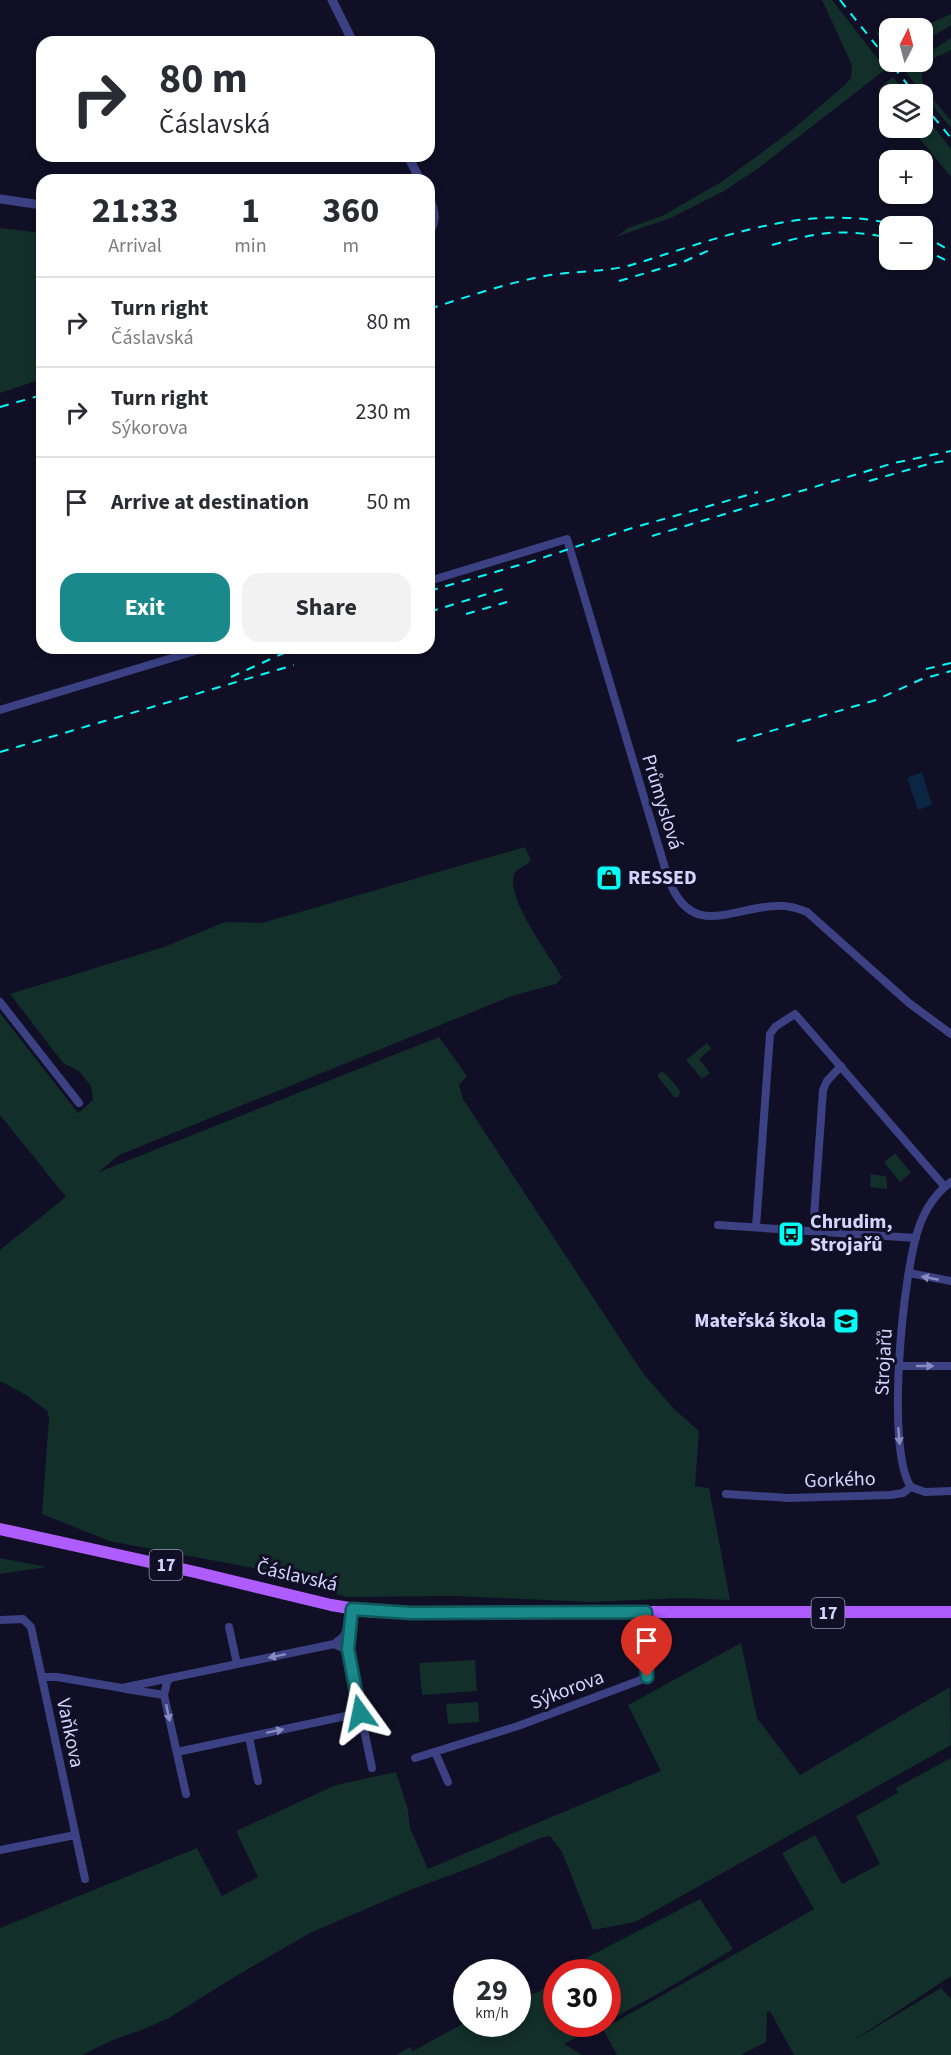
<!DOCTYPE html>
<html lang="en">
<head>
<meta charset="utf-8">
<style>
	:root { --surface:#fff; --page:#f2f2f3; --text:#2b2b33; --muted:#7c7c81; --line:#e1e1e2; --accent:#19898b }
	body { margin:0; font-family:"Source Sans 3",sans-serif; background:var(--page); color:var(--text); height:100vh; display:flex; flex-direction:column; font-size:22px; white-space:nowrap }
	* { box-sizing:border-box; margin:0 }
	p { font-size:20px; color:var(--muted) }
	.icon { flex:none; width:33px; height:33px; fill:none; stroke:currentColor; stroke-width:2; stroke-linecap:round; stroke-linejoin:round }
	.map { position:relative; flex:1; overflow:hidden }
	.side { position:absolute; left:36px; top:174px; width:399px; height:480px; display:flex; flex-direction:column; background:var(--surface); border-radius:18px; box-shadow:0 3px 9px #0003 }
	.side>* { flex:none }
	.hud { position:absolute; left:36px; top:36px; width:399px; height:126px; border-radius:18px; box-shadow:0 3px 9px #0003; background:#fff; color:var(--text); overflow:hidden }
	.needle { width:39px; rotate:6deg }
	.controls { position:absolute; left:879px; top:18px; display:grid; gap:12px }
	.controls a { display:grid; place-items:center; width:54px; height:54px; border-radius:12px; background:var(--surface); box-shadow:0 3px 9px #0003; font-size:30px }
	.speed { position:absolute; left:453px; top:1959px; display:flex; gap:12px; font-size:30px; font-weight:700; text-align:center }
	.speed>* { display:grid; place-content:center; width:78px; height:78px; border-radius:50%; background:var(--surface); box-shadow:0 3px 9px #0003; line-height:1 }
	.speed small { font-size:15px; font-weight:400 }
	.speed .limit { border:9px solid #d22; background:#fff; color:#111 }
	.pin { position:absolute; display:grid; place-items:center; width:51px; height:51px; color:#fff; margin:-62px -26px; border-radius:50% 50% 50% 0; rotate:-45deg; box-shadow:0 0 6px #0007 }
	.pin .icon { rotate:45deg }
	.me { position:absolute; width:66px; margin:-33px; rotate:348deg; stroke-linejoin:round; filter:drop-shadow(0 0 4px #0008) }
	.turn { display:flex; align-items:center; gap:21px; height:126px; padding:0 24px; font-size:27px }
	.turn .icon { width:78px; height:78px; stroke-width:2.5 }
	.turn b { display:block; font-size:42px; line-height:51px }
	.eta { display:flex; justify-content:space-evenly; align-items:center; height:102px; text-align:center }
	.eta b { font-size:36px; font-weight:700; line-height:42px }
	.button { display:flex; gap:12px; margin-top:auto; padding:12px 24px }
	.button a { flex:1; height:69px; border-radius:18px; background:var(--accent); color:#fff; font-size:24px; font-weight:700; line-height:69px; text-align:center }
	.button a+a { background:var(--page); color:var(--text) }
	ul { padding:0; list-style:none }
	li { display:flex; align-items:center; gap:18px; height:90px; padding:0 24px; border-top:2px solid var(--line) }
	li div { flex:1 }
	li b { display:block; font-size:22px }
	li em { font-style:normal }
	.map>svg:first-child { display:block }
	.green { fill:#122f2a }
	.water { fill:#0b2642 }
	.lines { fill:none; stroke-linecap:round; stroke-linejoin:round }
	.minor { stroke:#3b4183; stroke-width:8 }
	.tertiary { stroke:#3b4183; stroke-width:9 }
	.primary { stroke:#ae5cfd; stroke-width:12 }
	.rail { stroke:#04fbf6; stroke-width:2; stroke-dasharray:9 8; stroke-linecap:butt }
	.oneway { fill:#888ac0 }
	.route-casing { stroke:#10595a; stroke-width:15 }
	.route { stroke:#19898b; stroke-width:10 }
	.labels { text-anchor:middle; dominant-baseline:central; stroke-width:6; stroke-linejoin:round; paint-order:stroke }
	.shield { fill:#100f25; stroke:#9999bd; stroke-width:1.5 }
	.shield-label { font-size:18px; font-weight:bold; fill:#d4d4fe }
	.street-label { font-size:20px; fill:#d4d4fe; stroke:#100f25 }
	.poi-label { font-size:20px; font-weight:bold; fill:#d4d4fe; stroke:#100f25; text-anchor:start }
</style>
</head>
<body>
<div class="map">
<svg width="951" height="2055" viewBox="0 0 951 2055">
	<rect width="100%" height="100%" fill="#100f25"/>
	<path class="green" d="M822,0H832L886,69L756,170L724,191L673,217L616,237L628,228L662,216L723,181L787,134L845,85L851,78L852,65Z
		M951,14V25L923,42L922,28H920Z
		M876,32L889,35V52L879,39Z
		M951,38V50C934,58 916,64 924,88L951,121V128L903,69L915,62H922L923,56Z
		M893,77L907,94H890L889,102L879,89Z
		M923,113L951,149V177L911,128H922Z
		M0,228L42,233V379L0,393Z
		M525,847L531,860C526,867 517,867 514,875C506,898 549,955 562,977L556,984L512,996L119,1155L99,1172L439,1037L467,1076L459,1085L463,1099L642,1372L674,1409L699,1431L695,1486L709,1488L730,1600L683,1598L591,1602L455,1596L346,1597L275,1572L109,1541L42,1514L49,1418L47,1411L26,1395L0,1381V1250L66,1197L0,1115V1013L78,1113L93,1100L91,1086L79,1071L63,1063L10,994L164,947L225,922L262,923Z
		M707,1043L711,1049L699,1059L710,1073L702,1079L686,1060Z
		M662,1072L667,1075L680,1091L679,1097H674L658,1077L659,1073Z
		M895,1153L911,1173L900,1182L884,1162Z
		M871,1174L885,1176L887,1180V1189L870,1187Z
		M0,1558L47,1567L0,1574Z
		M741,1643L757,1718L800,1775L950,1687L951,1745L635,1922L593,1930L562,1852L550,1836L540,1838L475,1866L410,1890L310,1933L231,1979L169,2018L142,2030L115,2039L82,2055H0V1928L197,1848L222,1896L258,1877L236,1831L336,1785L396,1772L408,1810L410,1828L428,1869L661,1771L628,1705Z
		M475,1660L477,1691L422,1695L419,1663Z
		M478,1702L479,1722L448,1724L446,1704Z
		M951,1758V1976L851,2042L941,1988L951,1999V2055H794L770,2011L756,2018L767,2013L766,2042L741,2055H617L603,2029L814,1909L782,1853L815,1835L842,1884L880,1864L856,1816L898,1793L896,1788Z
		M700,1899L733,1949L663,1991L608,2021V1972H559Z
		M556,1974V2024H602L564,2044L582,2055H396L410,2047L413,2051L466,2022V2024H518V1995C524,1993 532,1995 538,1992C547,1989 548,1978 556,1974Z"/>
	<path class="water" d="M922,772L932,805L918,810L907,778Z"/>
	<g class="lines">
		<path class="minor" d="M429,581L567,539L668,878C691,940 730,908 775,906C786,905 797,908 807,912L909,1003L951,1034
			M0,710L205,648
			M0,1002L79,1103
			M718,1225L916,1238
			M756,1227L770,1034L775,1027L795,1014L945,1187
			M813,1231L823,1090L827,1081L841,1066
			M909,1273L951,1281
			M899,1366H951
			M911,1487C885,1450 903,1271 919,1227C925,1210 936,1193 951,1182
			M911,1487L925,1492L951,1491
			M726,1494L789,1498L891,1495L903,1493L911,1487
			M0,1620L23,1619L31,1627L85,1879
			M229,1627L237,1664
			M334,1644L343,1648L348,1654L372,1768
			M42,1677H57L122,1688L334,1644L344,1636L351,1618
			M171,1678L167,1682L164,1695L186,1794
			M126,1689L164,1695
			M249,1737L258,1781
			M177,1752L360,1713
			M435,1752L448,1782
			M415,1758L518,1726L646,1678L648,1673L646,1612
			M0,1850L75,1835"/>
		<path class="tertiary" d="M332,0L353,42
			M408,156L420,180
			M429,198C435,211 437,220 429,232
			M0,199L42,205"/>
		<path class="primary" d="M0,1529L195,1572L331,1605L373,1612H951"/>
		<path class="rail" d="M840,0L915,94
			M922,103L951,138
			M922,235L951,251
			M772,245C819,232 841,228 890,238
			M922,248L951,263
			M619,281L683,262L714,248
			M429,309C467,297 506,283 545,276C573,271 601,272 628,266C715,240 808,200 899,226
			M0,407L42,395
			M869,481L932,463L951,460
			M652,536L894,463L951,451
			M429,591L530,562L629,529L758,492
			M429,612L503,589
			M466,614L507,602
			M926,669L951,663
			M231,677L295,648
			M737,741L876,700L922,679L951,671
			M0,752L294,665"/>
	</g>
	<defs><path id="oneway-solid" d="M-6-.8H1V-3.2L6.5 0L1 3.2V.8H-6Z" transform="scale(1.5)"/></defs>
	<g class="oneway">
		<use href="#oneway-solid" transform="translate(930 1278) rotate(-169)"/>
		<use href="#oneway-solid" transform="translate(925 1366)"/>
		<use href="#oneway-solid" transform="translate(899 1436) rotate(85)"/>
		<use href="#oneway-solid" transform="translate(277 1656) rotate(168)"/>
		<use href="#oneway-solid" transform="translate(168 1713) rotate(78)"/>
		<use href="#oneway-solid" transform="translate(275 1731) rotate(-12)"/>
	</g>
	<g class="lines">
		<g class="route-casing">
			<path id="route" d="M360,1713L348,1649L352,1609L411,1613L646,1612L647,1677"/>
		</g>
		<use href="#route" class="route"/>
	</g>
	<defs>
		<g id="shop-square" transform="scale(1.35)"><rect x="-9" y="-9" width="18" height="18" rx="4" fill="#04fbf6" stroke="#100f25"/><path d="M-5-2.5h2.3a2.7 3.5 0 0 1 5.4 0H5L5.5 6h-11ZM-1.5-2.5h3a1.5 2.3 0 0 0-3 0Z" fill="#111"/></g>
		<g id="bus-square" transform="scale(1.35)"><rect x="-9" y="-9" width="18" height="18" rx="4" fill="#04fbf6" stroke="#100f25"/><path d="M-5-6H5V4H4V6H2V4H-2V6H-4V4H-5ZM-3.5-4V0h7V-4ZM-3.5 1.2v1.5H-2V1.2ZM2 1.2v1.5H3.5V1.2Z" fill="#111"/></g>
		<g id="school-square" transform="scale(1.35)"><rect x="-9" y="-9" width="18" height="18" rx="4" fill="#04fbf6" stroke="#100f25"/><path d="M0-5L7-2L0 1L-7-2ZM-4 1L0 2.5L4 1V4Q0 6-4 4Z" fill="#111"/></g>
	</defs>
	<g fill-rule="evenodd">
		<use href="#shop-square" x="609" y="878"/>
		<use href="#bus-square" x="791" y="1234"/>
		<use href="#school-square" x="846" y="1321"/>
	</g>
	<g class="labels">
		<g class="shield">
			<rect x="149.5" y="1550" width="33" height="30" rx="4.5"/>
			<rect x="811.5" y="1598" width="33" height="30" rx="4.5"/>
		</g>
		<g class="shield-label">
			<text x="166" y="1565">17</text>
			<text x="828" y="1613">17</text>
		</g>
		<g class="street-label">
			<text transform="translate(662 802) rotate(73)">Průmyslová</text>
			<text transform="translate(884 1362) rotate(-87)">Strojařů</text>
			<text transform="translate(840 1480) rotate(-2)">Gorkého</text>
			<text transform="translate(297 1576) rotate(13)">Čáslavská</text>
			<text transform="translate(567 1690) rotate(-21)">Sýkorova</text>
			<text transform="translate(70 1733) rotate(78)">Vaňkova</text>
		</g>
		<g class="poi-label">
			<text x="628" y="878">RESSED</text>
			<text x="810" y="1222">Chrudim,<tspan x="810" dy="23">Strojařů</tspan></text>
			<text x="826" y="1321" text-anchor="end">Mateřská škola</text>
		</g>
	</g>
</svg>
<div class="controls">
<a><svg class="needle" viewBox="-14 -14 28 28"><path d="M0-13l5 13h-10z" fill="#e53935"/><path d="M0 13l5-13h-10z" fill="#7c7c81"/></svg></a>
<a><svg class="icon" aria-label="layers" viewBox="0 0 24 24"><path d="M12 4l9 5-9 5-9-5zM3 14l9 5 9-5"/></svg></a>
<a>+</a>
<a>−</a>
</div>
<div class="speed"><div>29<small>km/h</small></div><div class="limit">30</div></div>
<div class="pin" style="left:647px;top:1677px;background:#d93025"><svg class="icon" aria-label="arrive" viewBox="0 0 24 24"><path d="M6 21V4h12l-3 4 3 4H6"/></svg></div>
<svg class="me" style="left:360px;top:1713px" viewBox="-20 -20 40 40"><path d="M0-17L14 15 0 8-14 15z" fill="#19898b" stroke="#fff" stroke-width="4"/></svg>
<div class="hud">
<div class="turn"><svg class="icon" aria-label="right" viewBox="0 0 24 24"><path d="M7 20v-9h11M14 6l5 5-5 5"/></svg><div><b>80 m</b>Čáslavská</div></div>
</div>
<section class="side">
<div class="eta">
<div><b>21:33</b><p>Arrival</p></div>
<div><b>1</b><p>min</p></div>
<div><b>360</b><p>m</p></div>
</div>
<ul>
<li><svg class="icon" aria-label="right" viewBox="0 0 24 24"><path d="M7 20v-9h11M14 6l5 5-5 5"/></svg><div><b>Turn right</b><p>Čáslavská</p></div><em>80 m</em></li>
<li><svg class="icon" aria-label="right" viewBox="0 0 24 24"><path d="M7 20v-9h11M14 6l5 5-5 5"/></svg><div><b>Turn right</b><p>Sýkorova</p></div><em>230 m</em></li>
<li><svg class="icon" aria-label="arrive" viewBox="0 0 24 24"><path d="M6 21V4h12l-3 4 3 4H6"/></svg><div><b>Arrive at destination</b></div><em>50 m</em></li>
</ul>
<div class="button"><a>Exit</a><a>Share</a></div>
</section>
</div>
</body>
</html>
